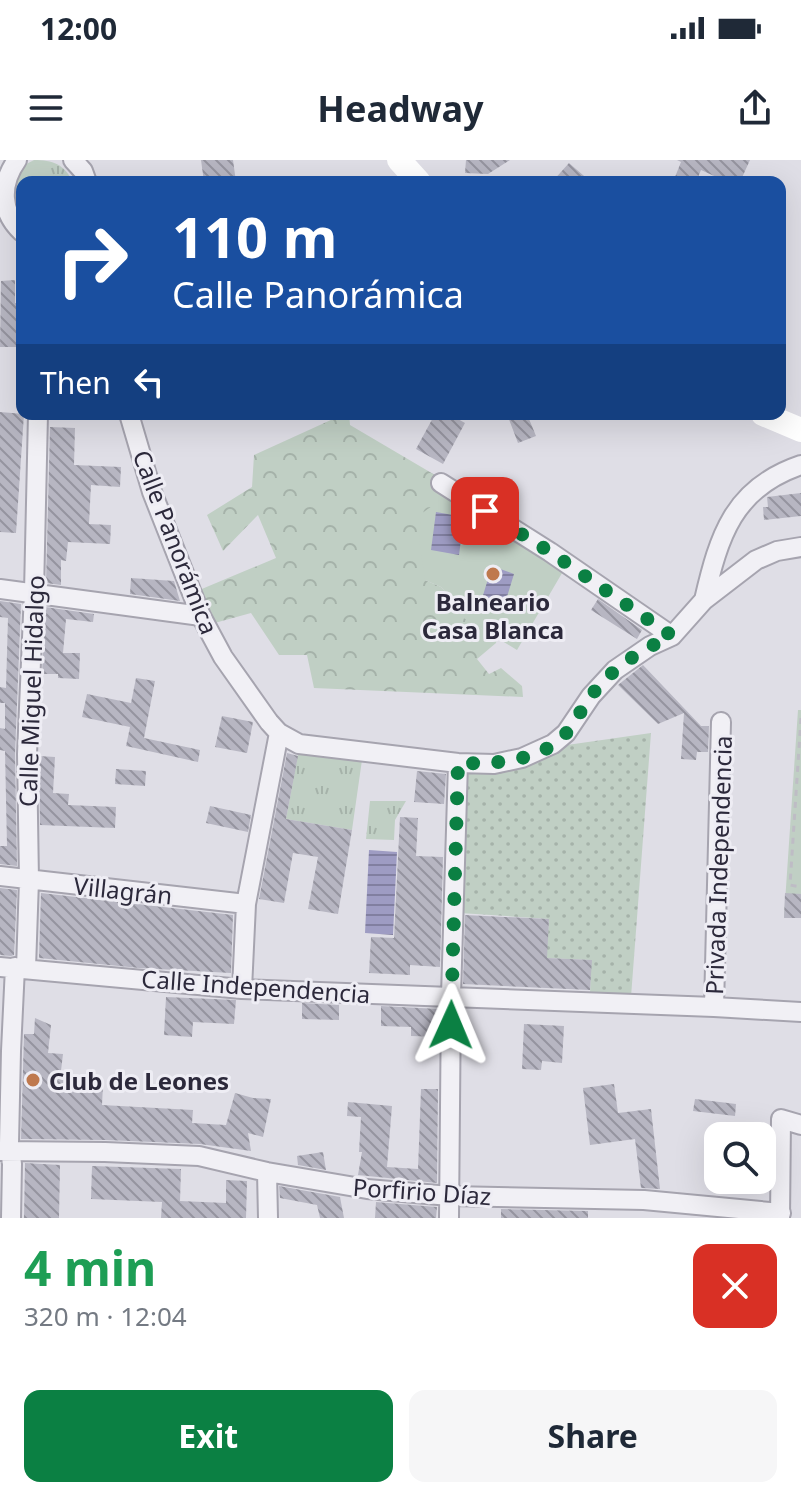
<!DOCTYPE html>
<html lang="en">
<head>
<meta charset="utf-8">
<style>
	:root { --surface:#fff; --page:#f6f6f7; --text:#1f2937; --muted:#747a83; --accent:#0b8043 }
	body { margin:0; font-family:"Noto Sans",sans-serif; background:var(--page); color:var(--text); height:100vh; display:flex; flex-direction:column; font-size:30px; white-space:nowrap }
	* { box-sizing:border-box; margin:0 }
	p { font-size:26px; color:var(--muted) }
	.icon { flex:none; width:44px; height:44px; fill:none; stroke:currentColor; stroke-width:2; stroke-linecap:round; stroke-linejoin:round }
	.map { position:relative; height:1058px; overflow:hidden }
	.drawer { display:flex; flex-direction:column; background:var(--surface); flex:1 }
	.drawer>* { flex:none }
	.top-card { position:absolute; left:16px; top:16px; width:770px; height:244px; border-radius:16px; box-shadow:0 8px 32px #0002; background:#1a4fa0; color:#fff; overflow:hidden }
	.buttons { position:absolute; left:704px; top:962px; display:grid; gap:16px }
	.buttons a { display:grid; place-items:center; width:72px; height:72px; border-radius:16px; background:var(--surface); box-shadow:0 8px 32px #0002; font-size:40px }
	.pin { position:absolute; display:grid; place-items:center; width:68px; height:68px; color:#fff; margin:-34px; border-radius:16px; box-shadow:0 4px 12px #0006 }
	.me { position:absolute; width:88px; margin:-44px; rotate:1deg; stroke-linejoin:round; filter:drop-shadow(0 0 6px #0008) }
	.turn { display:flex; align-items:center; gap:28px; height:168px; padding:0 24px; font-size:36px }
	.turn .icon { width:104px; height:104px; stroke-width:2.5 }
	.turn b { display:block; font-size:56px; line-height:68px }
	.then { display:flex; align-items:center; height:76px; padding:0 24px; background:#0003; gap:16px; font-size:30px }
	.round { display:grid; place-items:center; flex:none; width:84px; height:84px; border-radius:16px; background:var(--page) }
	.summary { display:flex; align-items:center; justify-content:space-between; height:136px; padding:0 24px }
	h1 { font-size:48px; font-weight:700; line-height:60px; color:#1e9e55 }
	.button { display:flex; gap:16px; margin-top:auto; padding:16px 24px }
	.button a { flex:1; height:92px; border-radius:16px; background:var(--accent); color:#fff; font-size:32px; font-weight:700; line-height:92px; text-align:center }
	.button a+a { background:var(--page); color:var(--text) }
	.status { display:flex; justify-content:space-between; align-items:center; height:56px; padding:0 40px; background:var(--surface); direction:ltr }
	.status svg { height:22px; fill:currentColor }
	header { display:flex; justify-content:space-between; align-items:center; height:104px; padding:0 24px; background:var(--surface); font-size:36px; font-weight:700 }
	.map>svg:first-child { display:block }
	.grass { fill:url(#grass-tufts) }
	.forest { fill:url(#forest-crowns) }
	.garden { fill:url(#garden-dots) }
	.pitch { fill:#c0cfc4 }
	.water { fill:url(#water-rules) }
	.building { fill:url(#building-back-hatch) }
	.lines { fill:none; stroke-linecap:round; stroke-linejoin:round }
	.street-casing { stroke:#a6a4af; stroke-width:22 }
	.path { stroke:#bebcc5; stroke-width:3; stroke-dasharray:6 6; stroke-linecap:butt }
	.street { stroke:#f1f0f5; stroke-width:18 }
	.secondary { stroke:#fff; stroke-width:24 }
	.route { stroke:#0b8043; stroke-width:14; stroke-dasharray:0 25.2 }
	.poi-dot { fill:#bf794e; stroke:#eeedf4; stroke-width:3 }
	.labels { text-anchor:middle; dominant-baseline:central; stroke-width:6; stroke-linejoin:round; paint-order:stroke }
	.street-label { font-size:24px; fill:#2c293b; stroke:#eeedf4 }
	.poi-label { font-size:24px; font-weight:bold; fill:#2c293b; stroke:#eeedf4 }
</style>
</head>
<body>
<div class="status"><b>12:00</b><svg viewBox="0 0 49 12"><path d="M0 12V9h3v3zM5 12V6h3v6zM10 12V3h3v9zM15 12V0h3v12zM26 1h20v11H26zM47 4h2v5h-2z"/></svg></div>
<header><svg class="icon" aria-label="menu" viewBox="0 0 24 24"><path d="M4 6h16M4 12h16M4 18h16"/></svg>Headway<svg class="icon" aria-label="share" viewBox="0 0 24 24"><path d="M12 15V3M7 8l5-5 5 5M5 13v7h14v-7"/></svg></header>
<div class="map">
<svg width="801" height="1058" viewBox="0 0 801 1058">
	<defs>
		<pattern id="grass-tufts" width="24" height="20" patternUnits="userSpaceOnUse" patternTransform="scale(2)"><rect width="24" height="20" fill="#c0cfc4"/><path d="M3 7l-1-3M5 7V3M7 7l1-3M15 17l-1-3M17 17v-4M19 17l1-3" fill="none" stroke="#a5b2a9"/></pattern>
		<pattern id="forest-crowns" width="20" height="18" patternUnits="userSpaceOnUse" patternTransform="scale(2)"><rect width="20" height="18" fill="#c0cfc4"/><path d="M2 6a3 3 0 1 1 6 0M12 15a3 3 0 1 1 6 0" fill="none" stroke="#a5b2a9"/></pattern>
		<pattern id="garden-dots" width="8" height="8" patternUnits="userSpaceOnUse" patternTransform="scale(2)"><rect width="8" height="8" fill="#c0cfc4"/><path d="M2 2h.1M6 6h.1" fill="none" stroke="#a5b2a9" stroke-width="1.8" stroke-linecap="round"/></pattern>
		<pattern id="water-rules" width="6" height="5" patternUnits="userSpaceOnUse" patternTransform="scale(2)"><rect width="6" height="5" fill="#9e9cc3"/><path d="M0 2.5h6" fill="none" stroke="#817fa0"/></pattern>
		<pattern id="building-back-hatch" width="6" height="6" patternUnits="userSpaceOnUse" patternTransform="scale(2)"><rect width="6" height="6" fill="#b7b6c2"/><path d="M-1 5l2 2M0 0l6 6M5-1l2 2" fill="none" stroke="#95949f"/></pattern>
	</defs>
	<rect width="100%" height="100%" fill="#dfdee6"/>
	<path class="grass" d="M34,0C53,0 64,4 73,22H22V61L9,41L19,8Z
		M298,594L362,600L352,670L286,659Z
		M370,641H406L395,660L394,680L366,679Z"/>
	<path class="forest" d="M344,254H349L350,265L457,328L425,420L441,427L457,444L463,457L497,478L496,483L477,499L489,514L501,508L522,526L523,537L314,528L307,495H279L251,453L211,464L197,431L276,398L258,355L223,391L207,355L252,327L254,295Z"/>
	<path class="garden" d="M651,573L631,837L590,835L591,800L546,798L549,759L460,753L465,612L560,586Z"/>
	<path class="pitch" d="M451,332L565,408L517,490L462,457L457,444L441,427L425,420L419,380L421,354Z
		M798,550H801V758L784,757Z"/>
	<path class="water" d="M436,352L464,357L459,395L431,390Z
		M492,406L514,414L502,453L480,445Z
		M369,690L397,692L393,775L365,773Z"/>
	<path class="building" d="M201,0H233L236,22H204Z
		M466,0H510L488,14L465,13Z
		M677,0H750L740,22H734L724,18L723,20L701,10L696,22H687L675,17L681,2Z
		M569,3L591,22H552Z
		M15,120V143H22V187H0L1,121Z
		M0,252L24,254L16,373L0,372Z
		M435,254H449L465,263L443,304L416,289Z
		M507,254H527L536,276L518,283Z
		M50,267L75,268L74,305L121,307L120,327L91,325L89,364L111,365L110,384L68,382L66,401L61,400V425L46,423Z
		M801,333V356L764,360L763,347H768L767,337Z
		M131,418L174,421L180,441L130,434Z
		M598,439L642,470L637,479L591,450Z
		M0,441L21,444L15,594L17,706L0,704V686H7L5,591L0,590V568L5,569V543H0V527L6,528L8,458L0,457Z
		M45,447L94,454L93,462L66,459L63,493H80L79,519L58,518V514H42Z
		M643,505L701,566H709L708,592H697L696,600L681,599L684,553L658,564L618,525Z
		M136,518L155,521L144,578L200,590L198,602L126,586L130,567L82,557L87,534L131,543Z
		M222,556L253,562L247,593L215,587Z
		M287,593L298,596L286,659L352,670L338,754L308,749L318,697L293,693L284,743L259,739Z
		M39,596L55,597L53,633L69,634L68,645L116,647L115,668L40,665Z
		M116,609L146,611L145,626L115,624Z
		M417,611L446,614L444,644L414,642Z
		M210,646L251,655L248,672L206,663Z
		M400,657L418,658L416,696L443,697L440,807L410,805V815L369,813L371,777L394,778Z
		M0,728L17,730L14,795L11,796L0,795Z
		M41,733L233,755L231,813L139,808L39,798Z
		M785,733L801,734V758H784Z
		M465,755L549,759L547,798L592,800L590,830L463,824Z
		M166,837L236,840L234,864L193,862L192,877L164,875Z
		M302,843L339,845V860L302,859Z
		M381,846L439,849V877L411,876V867L381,866Z
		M35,858L51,865L48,893L63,894L60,919L103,925L102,945L193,950L192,963L226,965L235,933L253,938L271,939L263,977L248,973L251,991L200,984L105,980L21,979L24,874H34Z
		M524,864L564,866L562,903L542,901L541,910L522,909Z
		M614,924L618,953L651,949L660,1029L641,1028L635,979L590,985L583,928Z
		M421,929H438L437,1023L358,1015L362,992H359L361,957L347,956L348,942L392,946L387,1007L418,1009Z
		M695,939L736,944L735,956L693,951Z
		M323,992L326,1010L298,1005L297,996Z
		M25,1003L60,1005L59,1058H24Z
		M92,1006L181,1009L180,1041L226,1043V1020L247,1021L246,1058H161L162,1042L91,1039Z
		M279,1026L340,1037L344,1058H320L317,1045L280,1038Z
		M376,1042L437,1047L436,1058H375Z
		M501,1049L588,1051V1058H501Z"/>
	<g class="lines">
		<g class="street-casing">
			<path id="street" d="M17,0C0,24 0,52 22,72
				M73,0L83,11L87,22
				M129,254L152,332L201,456L223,497L269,562L279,573L299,584L458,603L494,604L522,598L553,584L566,573L591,536L615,510L650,486L672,476L704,440L756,400L777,391L801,387
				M441,323L550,392L672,476
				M0,429L201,456
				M704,440C719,376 733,328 801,305
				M0,716L246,744
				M0,807L242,829L714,847L801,852
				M26,808L29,720L27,594L34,432L38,254
				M242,829L246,744L279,573
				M714,847L721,562
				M0,991L105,992L199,996L267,1012L367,1029L450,1036L644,1040L781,1053
				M267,1012L268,1058
				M11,1058L12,1004L9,983L11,891L15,807
				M449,1058L451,836L458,603
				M780,1058L781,959L801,965"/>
		</g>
		<path class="path" d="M801,558L790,725L801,727"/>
		<use href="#street" class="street"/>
		<path class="secondary" d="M399,0L419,22
			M763,254L801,270"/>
	</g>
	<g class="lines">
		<path class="route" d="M451,865L458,603C495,604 543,602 568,571C579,556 587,539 600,525C620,503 645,488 672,476L550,392L485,351"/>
	</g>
	<g class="poi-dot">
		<circle cx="493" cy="414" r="8"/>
		<circle cx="33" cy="920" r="8"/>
	</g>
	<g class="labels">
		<g class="street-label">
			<text transform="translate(176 382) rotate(69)">Calle Panorámica</text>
			<text transform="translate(31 531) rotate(-88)">Calle Miguel Hidalgo</text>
			<text transform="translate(718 705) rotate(-88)">Privada Independencia</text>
			<text transform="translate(123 730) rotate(6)">Villagrán</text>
			<text transform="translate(256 826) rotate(4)">Calle Independencia</text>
			<text transform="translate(422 1031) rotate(4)">Porfirio Díaz</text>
		</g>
		<g class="poi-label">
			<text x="493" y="441">Balneario<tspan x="493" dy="28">Casa Blanca</tspan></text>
			<text x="49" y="920" text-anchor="start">Club de Leones</text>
		</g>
	</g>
</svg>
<div class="buttons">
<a><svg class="icon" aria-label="search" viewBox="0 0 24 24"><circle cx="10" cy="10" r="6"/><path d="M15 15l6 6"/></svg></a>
</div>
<div class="pin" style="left:485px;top:351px;background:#d93025"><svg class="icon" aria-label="arrive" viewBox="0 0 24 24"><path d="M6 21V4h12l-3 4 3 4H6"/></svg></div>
<svg class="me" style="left:451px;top:865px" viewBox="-20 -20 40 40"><path d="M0-17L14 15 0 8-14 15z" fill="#0b8043" stroke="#fff" stroke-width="4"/></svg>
<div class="top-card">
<div class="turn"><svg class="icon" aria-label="right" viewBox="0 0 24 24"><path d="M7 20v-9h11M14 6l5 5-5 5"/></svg><div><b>110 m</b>Calle Panorámica</div></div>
<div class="then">Then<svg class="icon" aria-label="left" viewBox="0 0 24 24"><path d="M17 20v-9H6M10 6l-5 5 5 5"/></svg></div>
</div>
</div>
<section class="drawer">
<div class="summary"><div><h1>4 min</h1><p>320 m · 12:04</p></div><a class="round" style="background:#d93025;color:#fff"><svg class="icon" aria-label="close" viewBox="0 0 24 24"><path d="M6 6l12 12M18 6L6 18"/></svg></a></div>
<div class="button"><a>Exit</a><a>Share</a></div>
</section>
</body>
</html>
